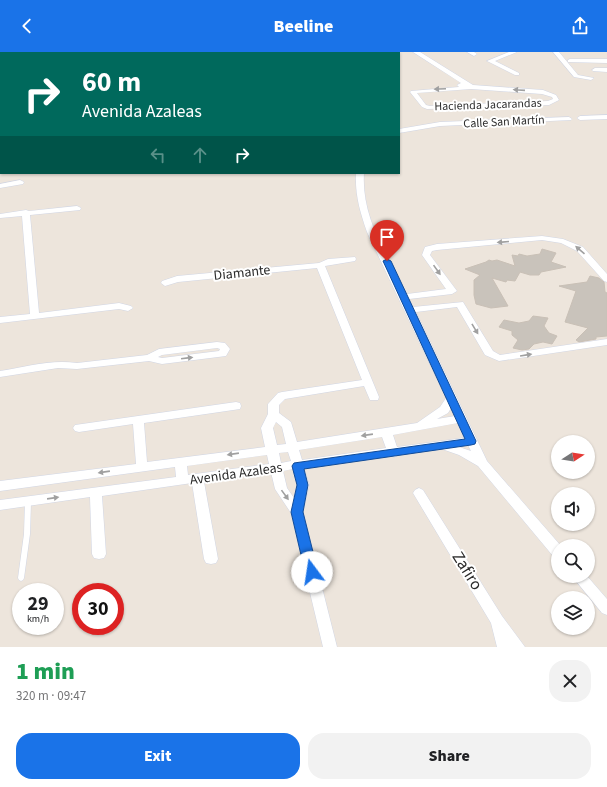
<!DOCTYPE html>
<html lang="en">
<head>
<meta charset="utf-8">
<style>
	:root { --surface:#fff; --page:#f2f2f2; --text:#202124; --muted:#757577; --accent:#1a73e8 }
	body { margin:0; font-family:"Source Sans 3",sans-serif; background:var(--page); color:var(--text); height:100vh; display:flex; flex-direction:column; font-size:15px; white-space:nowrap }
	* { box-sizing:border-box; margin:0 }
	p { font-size:13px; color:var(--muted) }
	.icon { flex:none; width:22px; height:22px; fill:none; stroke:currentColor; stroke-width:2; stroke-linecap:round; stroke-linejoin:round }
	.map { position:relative; height:595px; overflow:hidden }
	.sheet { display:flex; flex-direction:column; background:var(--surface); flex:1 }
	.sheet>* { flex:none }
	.guide { position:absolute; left:0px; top:0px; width:400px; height:122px; box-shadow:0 1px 3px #0004; background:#00695c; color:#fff; overflow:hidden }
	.needle { width:26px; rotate:78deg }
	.fabs { position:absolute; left:551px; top:383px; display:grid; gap:8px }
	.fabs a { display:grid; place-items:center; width:44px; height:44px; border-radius:50%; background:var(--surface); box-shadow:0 1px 3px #0004; font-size:20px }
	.speed { position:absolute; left:12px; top:531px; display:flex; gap:8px; font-size:20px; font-weight:700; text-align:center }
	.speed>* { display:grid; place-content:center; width:52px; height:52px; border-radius:50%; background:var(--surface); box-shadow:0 1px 3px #0004; line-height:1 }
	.speed small { font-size:10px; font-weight:400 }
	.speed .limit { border:6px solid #d22; background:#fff; color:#111 }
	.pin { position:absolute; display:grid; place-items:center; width:34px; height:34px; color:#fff; margin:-41px -17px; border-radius:50% 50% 50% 0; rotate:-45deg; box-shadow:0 0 4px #0007 }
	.pin .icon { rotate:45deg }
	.me { position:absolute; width:44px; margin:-22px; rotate:346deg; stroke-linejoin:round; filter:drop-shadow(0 0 3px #0008) }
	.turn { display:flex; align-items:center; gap:14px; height:84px; padding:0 16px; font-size:18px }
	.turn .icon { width:52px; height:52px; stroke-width:2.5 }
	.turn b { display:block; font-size:28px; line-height:34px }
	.lanes { display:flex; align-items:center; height:38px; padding:0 16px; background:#0003; justify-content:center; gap:20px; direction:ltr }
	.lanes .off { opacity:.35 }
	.round { display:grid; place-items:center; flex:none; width:42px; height:42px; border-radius:16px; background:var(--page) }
	.summary { display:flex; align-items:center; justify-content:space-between; height:68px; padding:0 16px }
	h1 { font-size:24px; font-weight:800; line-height:30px; color:#1e9e55 }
	.primary-button { display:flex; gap:8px; margin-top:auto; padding:8px 16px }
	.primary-button a { flex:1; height:46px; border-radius:16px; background:var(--accent); color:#fff; font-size:16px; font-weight:800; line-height:46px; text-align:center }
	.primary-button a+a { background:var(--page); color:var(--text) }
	header { display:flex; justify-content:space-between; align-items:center; height:52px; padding:0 16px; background:var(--accent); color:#fff; font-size:18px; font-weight:800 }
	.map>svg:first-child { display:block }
	.building { fill:#c9c3bb; stroke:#c9c0b6 }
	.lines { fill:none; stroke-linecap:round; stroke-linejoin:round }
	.service-casing { stroke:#d1d6e4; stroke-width:1 }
	.minor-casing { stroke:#d1d6e4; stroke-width:1 }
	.tertiary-casing { stroke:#d1d6e4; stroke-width:14 }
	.service { fill:#fff; fill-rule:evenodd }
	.minor { fill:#fff; fill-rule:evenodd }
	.tertiary { stroke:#fff; stroke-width:13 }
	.oneway { fill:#a0a0a0 }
	.route { fill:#1a73e8; stroke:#114b97 }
	.labels { text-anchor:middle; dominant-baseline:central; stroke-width:4; stroke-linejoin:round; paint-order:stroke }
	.far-street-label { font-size:12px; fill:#2b2b2b; stroke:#fff }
	.street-label { font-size:14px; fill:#2b2b2b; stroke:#fff }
	.near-street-label { font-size:17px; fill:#2b2b2b; stroke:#fff }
</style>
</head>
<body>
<header><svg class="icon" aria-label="back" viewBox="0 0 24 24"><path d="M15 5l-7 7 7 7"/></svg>Beeline<svg class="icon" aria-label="share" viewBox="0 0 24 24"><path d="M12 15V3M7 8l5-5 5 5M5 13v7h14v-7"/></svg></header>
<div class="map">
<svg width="607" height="595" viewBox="0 0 607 595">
	<rect width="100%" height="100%" fill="#ede5dc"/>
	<path class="building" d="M542,197L556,201L551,210L566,215L541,220L539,223H530L520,220L515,229L507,228L506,230L492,226L508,254L491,256L476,252L474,243V228L480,223L465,217L486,210L489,208L492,209L497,208L515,214L512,203L518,204L519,202L527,204L540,202Z
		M590,224L599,226L604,230L605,240L607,241V284L596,285V287L579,290L576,288L588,276L565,270L576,239L559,234L587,230Z
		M533,264L548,266L544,274L549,281L557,284L552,292L543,290L534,292L529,297L522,298L513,296L518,288L512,283V279L499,275L504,268L519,271L529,269Z"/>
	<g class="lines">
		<g class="service-casing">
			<path id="service" d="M26,448H30L31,450L30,482L24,526L23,528L21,529L19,528L18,526L24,482L25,450Z"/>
		</g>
		<g class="minor-casing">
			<path id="minor" d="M73,0H79V1H73Z
				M136,0H142V1H136Z
				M185,0H199L184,1Z
				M369,0H375L376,1H370Z
				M413,0H420L473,33L543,38L556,43L559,48L549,53L427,57L422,55L410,40L411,39L459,35L457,33L461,31ZM471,37L542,42L552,45L553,47L548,49L430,54L426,53L417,41Z
				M467,0H474L477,2L474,4Z
				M509,0H517L495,9L519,21V23H515L487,9Z
				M553,0H559L578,23L594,26L591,28L574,25Z
				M570,7H607V11L568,10V8Z
				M595,16H607V20L593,19L592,18Z
				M1,27V31L0,32V28Z
				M607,63V67L580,68L577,66L580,64Z
				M569,65L572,67L571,68L440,74L399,81V77L440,70Z
				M356,121H364C361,165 387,204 407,242L446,237L422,203L425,195L437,192L542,184L563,187L583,195L607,222V230L604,229L577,199L561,191L542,188L437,198L432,199L430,203L457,239L452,242L409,247L413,255L463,250L493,299L500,303L607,287V293L499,309L485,303L457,255L416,260L487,409L561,494H558V505L553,504L478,414L459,403L442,397L399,403L394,405L390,404L304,416L309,433L303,460L337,595H323L291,461L275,437L271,420L204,430L218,507L216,511L211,512L206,511L204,507L192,431L102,444L106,502L104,506L99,507L94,506L92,502L90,445L0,458V448L176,425L175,415L0,439V429L136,412L133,372L79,380L75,379L73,376L75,373L236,350L240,351L241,354L240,357L144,371L147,410L265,395L261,376L268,362V352L278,341L282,340L362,328L317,216L178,230L165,234L161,231L162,229L177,224L319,211L328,207L355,205L356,207L355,209L325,214L379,345L378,348H370L364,334L285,347L279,353V361L291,370L297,390L417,371L440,355L446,346L367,180C360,160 355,143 356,121ZM451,356L455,364L437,367L448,361ZM276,370L282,375L286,392L277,393L273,376ZM458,371L464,386L397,395L393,383ZM382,385L386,396L302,408L299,398ZM468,393L471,399L459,395ZM288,400L291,409L281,411L279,401ZM267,403L269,412L188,423L187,414ZM293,417L297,433L294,446L287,436L283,419Z
				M20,128L24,130L23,132L0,136V132Z
				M77,154L81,156L80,158L30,163L39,261L119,251L131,254L133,256L128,259L119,257L0,271V265L30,262L22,164L0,166V162L26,158L29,159Z
				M217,290L225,291L230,297L226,304L162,312L149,309L77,317L58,316L0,325V319C26,315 51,307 77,311L147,303L159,297ZM217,296L220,297L219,299L162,306L158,305L162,303Z
				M419,436L423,438L502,564L525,595H497L491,571L413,441L415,438Z
				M572,524H587L607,547V563L602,561Z"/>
		</g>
		<g class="tertiary-casing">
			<path id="tertiary" d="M276,1L281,0
				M0,47L1,46"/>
		</g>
		<use href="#service" class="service"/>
		<use href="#minor" class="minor"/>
		<use href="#tertiary" class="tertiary"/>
	</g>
	<defs><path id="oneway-solid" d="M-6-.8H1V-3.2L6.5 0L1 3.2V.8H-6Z"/></defs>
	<g class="oneway">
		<use href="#oneway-solid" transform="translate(440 37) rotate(177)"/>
		<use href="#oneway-solid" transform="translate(519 38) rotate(-176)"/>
		<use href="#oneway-solid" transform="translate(503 190) rotate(175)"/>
		<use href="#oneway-solid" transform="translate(580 198) rotate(-139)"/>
		<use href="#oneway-solid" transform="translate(437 218) rotate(55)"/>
		<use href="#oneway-solid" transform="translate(475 277) rotate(59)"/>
		<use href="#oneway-solid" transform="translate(526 303) rotate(-9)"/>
		<use href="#oneway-solid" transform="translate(187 306) rotate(-7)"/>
		<use href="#oneway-solid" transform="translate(367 383) rotate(172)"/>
		<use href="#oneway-solid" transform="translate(233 402) rotate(172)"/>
		<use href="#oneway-solid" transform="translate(104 420) rotate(172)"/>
		<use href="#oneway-solid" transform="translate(285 443) rotate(54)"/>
		<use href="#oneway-solid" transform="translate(53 446) rotate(-8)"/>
	</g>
	<path class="route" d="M387,207L391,209L476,389L475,392L471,393L304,417L308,433L303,460L318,520L316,523L312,525L307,523L305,520L291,460L297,433L292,414L294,411L465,387L383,209Z"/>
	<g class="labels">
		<g class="far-street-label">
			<text transform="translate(488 53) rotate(-2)">Hacienda Jacarandas</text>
			<text transform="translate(504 70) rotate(-3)">Calle San Martín</text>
		</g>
		<g class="street-label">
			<text transform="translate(242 221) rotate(-6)">Diamante</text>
			<text transform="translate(236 422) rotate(-8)">Avenida Azaleas</text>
		</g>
		<g class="near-street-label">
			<text transform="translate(467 519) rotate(58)">Zafiro</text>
		</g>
	</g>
</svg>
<div class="fabs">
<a><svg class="needle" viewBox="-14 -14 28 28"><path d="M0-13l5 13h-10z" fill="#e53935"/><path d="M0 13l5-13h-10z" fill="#757577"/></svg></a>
<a><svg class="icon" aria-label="sound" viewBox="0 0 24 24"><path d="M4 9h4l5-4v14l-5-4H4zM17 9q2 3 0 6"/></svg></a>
<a><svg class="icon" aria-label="search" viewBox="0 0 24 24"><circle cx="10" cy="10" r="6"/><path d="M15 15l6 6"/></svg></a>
<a><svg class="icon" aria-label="layers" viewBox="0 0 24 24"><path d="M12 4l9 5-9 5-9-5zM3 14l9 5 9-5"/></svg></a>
</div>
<div class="speed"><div>29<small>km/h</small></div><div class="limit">30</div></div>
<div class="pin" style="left:387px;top:209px;background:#d93025"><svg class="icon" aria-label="arrive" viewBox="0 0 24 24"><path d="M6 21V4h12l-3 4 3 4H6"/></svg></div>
<svg class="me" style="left:312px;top:520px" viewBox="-20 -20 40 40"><circle r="19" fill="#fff"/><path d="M0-13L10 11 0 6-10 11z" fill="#1a73e8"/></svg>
<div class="guide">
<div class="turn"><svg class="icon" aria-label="right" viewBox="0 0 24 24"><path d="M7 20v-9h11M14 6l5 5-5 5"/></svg><div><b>60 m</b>Avenida Azaleas</div></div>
<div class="lanes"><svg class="icon off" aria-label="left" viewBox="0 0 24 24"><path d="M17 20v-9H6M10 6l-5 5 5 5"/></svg><svg class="icon off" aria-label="ahead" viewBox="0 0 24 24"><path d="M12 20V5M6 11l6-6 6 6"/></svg><svg class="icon" aria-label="right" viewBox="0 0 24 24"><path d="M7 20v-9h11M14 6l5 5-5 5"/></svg></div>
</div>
</div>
<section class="sheet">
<div class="summary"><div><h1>1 min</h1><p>320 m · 09:47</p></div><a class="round"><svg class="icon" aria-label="close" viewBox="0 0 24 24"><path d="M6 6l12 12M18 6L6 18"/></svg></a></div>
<div class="primary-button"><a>Exit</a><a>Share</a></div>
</section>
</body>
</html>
